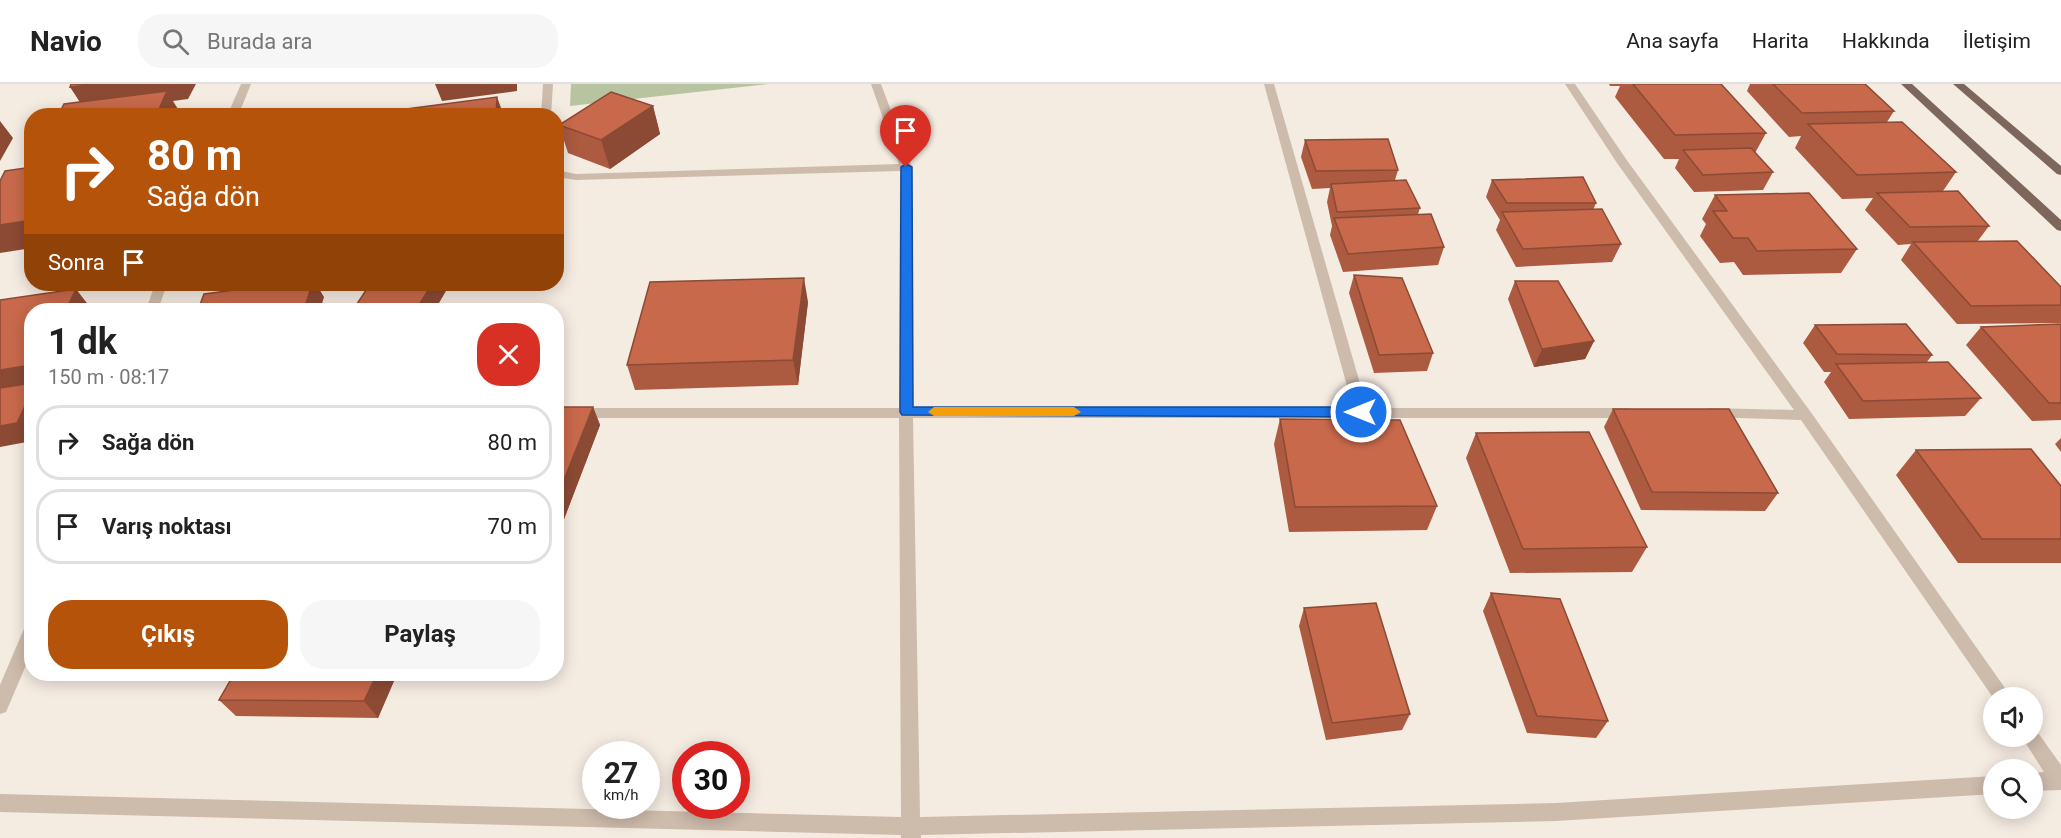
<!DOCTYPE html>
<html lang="tr">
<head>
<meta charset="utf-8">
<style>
	:root { --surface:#fff; --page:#f6f6f6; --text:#222; --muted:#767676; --line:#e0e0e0; --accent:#b45309 }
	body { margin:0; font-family:Roboto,sans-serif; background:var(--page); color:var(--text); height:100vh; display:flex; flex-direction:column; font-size:22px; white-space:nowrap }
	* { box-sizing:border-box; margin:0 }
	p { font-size:20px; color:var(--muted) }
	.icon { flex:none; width:33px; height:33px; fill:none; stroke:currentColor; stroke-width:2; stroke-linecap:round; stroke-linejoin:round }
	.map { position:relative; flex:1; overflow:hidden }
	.panel { position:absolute; left:24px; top:219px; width:540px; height:378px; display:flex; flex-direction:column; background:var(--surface); border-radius:24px; box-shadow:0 3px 15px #0003 }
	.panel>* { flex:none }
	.top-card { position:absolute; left:24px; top:24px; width:540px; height:183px; border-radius:24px; box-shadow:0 3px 15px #0003; background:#b45309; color:#fff; overflow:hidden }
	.controls { position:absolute; left:1983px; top:603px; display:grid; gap:12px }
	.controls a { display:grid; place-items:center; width:60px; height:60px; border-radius:50%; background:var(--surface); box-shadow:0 3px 15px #0003; font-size:30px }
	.speed { position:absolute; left:582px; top:657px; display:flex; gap:12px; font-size:30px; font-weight:700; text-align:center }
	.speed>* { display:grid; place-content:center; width:78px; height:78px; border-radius:50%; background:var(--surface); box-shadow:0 3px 15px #0003; line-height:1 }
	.speed small { font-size:15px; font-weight:400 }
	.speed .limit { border:9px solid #d22; background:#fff; color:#111 }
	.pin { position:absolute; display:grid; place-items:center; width:51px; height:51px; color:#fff; margin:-62px -26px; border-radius:50% 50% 50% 0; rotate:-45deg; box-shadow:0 0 6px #0007 }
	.pin .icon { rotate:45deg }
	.me { position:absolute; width:66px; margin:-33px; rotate:270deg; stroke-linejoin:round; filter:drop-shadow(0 0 4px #0008) }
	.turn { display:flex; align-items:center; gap:21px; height:126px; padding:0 24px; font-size:27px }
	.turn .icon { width:78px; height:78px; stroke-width:2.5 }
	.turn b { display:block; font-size:42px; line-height:51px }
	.then { display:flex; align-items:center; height:57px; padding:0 24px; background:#0003; gap:12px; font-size:22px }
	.round { display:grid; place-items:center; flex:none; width:63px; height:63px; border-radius:24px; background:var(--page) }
	.summary { display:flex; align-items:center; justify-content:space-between; height:102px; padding:0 24px }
	h1 { font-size:36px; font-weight:700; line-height:45px }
	.button { display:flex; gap:12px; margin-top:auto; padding:12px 24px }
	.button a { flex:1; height:69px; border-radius:24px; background:var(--accent); color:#fff; font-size:24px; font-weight:700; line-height:69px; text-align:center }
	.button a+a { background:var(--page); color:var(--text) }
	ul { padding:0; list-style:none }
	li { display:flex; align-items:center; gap:18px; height:75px; margin:0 12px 9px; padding:0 12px; border:3px solid var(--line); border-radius:24px }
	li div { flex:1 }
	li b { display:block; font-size:22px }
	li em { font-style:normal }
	header { display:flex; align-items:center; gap:36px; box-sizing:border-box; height:84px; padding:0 30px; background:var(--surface); border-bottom:2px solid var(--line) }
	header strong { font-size:28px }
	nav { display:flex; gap:33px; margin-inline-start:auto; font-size:21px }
	.search { width:420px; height:54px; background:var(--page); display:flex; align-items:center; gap:15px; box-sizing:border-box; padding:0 21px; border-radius:24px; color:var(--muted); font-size:22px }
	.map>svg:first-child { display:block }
	.green { fill:#b8c4a0 }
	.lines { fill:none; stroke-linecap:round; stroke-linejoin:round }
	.street { fill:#cdbbac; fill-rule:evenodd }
	.primary { fill:#7d675c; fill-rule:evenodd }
	.wall { fill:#ac5a40 }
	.shaded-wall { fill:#8c4a34 }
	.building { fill:#c8694b; stroke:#8c4a34; stroke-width:1.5 }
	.route { fill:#1a73e8; stroke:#114b97; stroke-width:1.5 }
	.slow { fill:#f59e0b }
</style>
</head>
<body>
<header>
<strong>Navio</strong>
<div class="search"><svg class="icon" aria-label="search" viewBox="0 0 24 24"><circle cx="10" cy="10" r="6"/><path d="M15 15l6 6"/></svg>Burada ara</div>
<nav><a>Ana sayfa</a><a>Harita</a><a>Hakkında</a><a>İletişim</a></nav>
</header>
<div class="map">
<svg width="2061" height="754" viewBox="0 0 2061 754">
	<rect width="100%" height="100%" fill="#f4ebe1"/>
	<path class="green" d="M571,0H768L570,22Z"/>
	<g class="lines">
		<path class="street" d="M241,0H251L238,32H227Z
			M543,0H553L551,32H541Z
			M871,0H881L912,83L913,324H1353L1264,0H1274L1367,324H1630L1637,329L1630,334H913L920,733L1556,719L1994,692V710L1556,737L921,751V754H901V751L0,728V710L901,733L899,334H556V324H899L900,87L576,96L556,93V86L576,90L899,80Z
			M1565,0H1575L1626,75L1810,327L2012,614L1994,615L1801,336L1706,333L1704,329L1706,325L1711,324L1794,326L1617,79Z
			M155,200H167L158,226H146Z
			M32,538V567L6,628L0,630V601L26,540Z
			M2032,645L2036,646L2061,681V706L2032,707V689L2044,688L2021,652H2032Z"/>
		<path class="primary" d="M1901,0H1912L2061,136V147L2057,146Z
			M1953,0H1964L2061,82V91L2057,90Z"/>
	</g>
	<path class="wall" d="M1609,0H1721L1766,49L1755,69L1773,88L1763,106L1694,108L1675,84L1679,75H1664L1615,13L1620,2H1610Z
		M1750,0H1865L1894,27L1887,38L1956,88L1943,107L1989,142L1977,158L2061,203V239L1957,240L1901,176L1911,160L1898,161L1865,126L1873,114L1842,115L1795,64L1801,52L1789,53L1747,7Z
		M653,22L660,50L610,85L568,69L559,41Z
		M1305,56L1398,86L1395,96L1420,124L1418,130L1444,163L1438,181L1343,188L1330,151L1332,142L1327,118L1330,104L1312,105L1301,73Z
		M1492,96L1596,119L1593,126L1621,160L1612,178L1516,183L1496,146L1500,136L1486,113Z
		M1715,111L1857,165L1841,189L1743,191L1734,178L1720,179L1700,152L1706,140L1702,135Z
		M1354,191L1433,269L1427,287L1374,289L1349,209Z
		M1515,197L1594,257L1585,275L1534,283L1508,215Z
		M808,218L798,301L635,306L627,281Z
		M2061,240V336L2032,337L1966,261L1981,243Z
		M1815,241L1932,271L1927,278L1981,314L1965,332L1849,335L1824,298L1831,288H1824L1803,259Z
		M556,323H593L600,341L561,443H556Z
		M1613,325L1778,409L1765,427L1641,426L1604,343Z
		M1280,335L1437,422L1427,446L1289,448L1274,360Z
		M1476,349L1647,463L1632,488L1510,489L1466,374Z
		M2061,354V368L2055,360Z
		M1916,366L2061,402V479H1958L1896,391Z
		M1491,509L1608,637L1596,654L1527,649L1483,527Z
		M1304,524L1410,630L1402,646L1326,656L1299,542Z
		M86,590H227L224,594L90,592Z
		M234,590H397L378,634L236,632L219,616Z"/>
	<path class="shaded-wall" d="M96,0H196L188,15L173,17L181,30L180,32H156L85,26L70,3Z
		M435,0H517V7L442,17Z
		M497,13L504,32H496Z
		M653,22L660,50L610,85L601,56Z
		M0,37L13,54L0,77Z
		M32,136V164L0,169V141Z
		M804,194L808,218L798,301L793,276Z
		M312,200H316L324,213L320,226H304Z
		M432,200H450L435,226H416Z
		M76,205L90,223L89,226H66Z
		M1594,257L1585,275L1534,283L1542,265Z
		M32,281V302L0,307V286Z
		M32,307V357L0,363V342Z
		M593,323L600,341L561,443L556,433V416Z
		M220,590H227L224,594Z
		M377,590H397L378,634L364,617Z"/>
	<path class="building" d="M71,0H96L70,3Z
		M1633,0H1721L1766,49L1675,51Z
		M1773,0H1865L1894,27L1802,29Z
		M167,7L156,32H58L64,20Z
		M611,8L653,22L601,56L559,41Z
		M497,13L496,32H398L399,26Z
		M1902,38L1956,88L1857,91L1808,40Z
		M1388,55L1398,86L1316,87L1305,56Z
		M1751,64L1773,88L1703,91L1683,66Z
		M32,83V136L0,141V97L5,87Z
		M1583,93L1596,119H1507L1492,96Z
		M1406,96L1420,124L1337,128L1331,100Z
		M1958,107L1989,142L1910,143L1877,109Z
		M1809,109L1857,165L1757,167L1748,154H1733L1713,127H1727L1715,111Z
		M1602,125L1621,160L1523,165L1502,128Z
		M1431,130L1444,163L1348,170L1334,134Z
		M2017,157L2061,203V221L1971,222L1913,158Z
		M1354,191L1402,194L1433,269L1379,271Z
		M804,194L793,276L627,281L650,198Z
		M1515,197H1558L1594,257L1542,265Z
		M282,200H312L304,226H198L204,210Z
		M370,200H432L416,226H353Z
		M76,205L66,226H32V281L0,286V216Z
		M1906,240L1932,271L1837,270L1815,241Z
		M2061,240V319H2049L1981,243Z
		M1948,278L1981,314L1863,317L1836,280Z
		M32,299V307L17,339L0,342V304Z
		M556,323H593L556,416Z
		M1613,325H1729L1778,409L1652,408Z
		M1280,335L1400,336L1437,422L1295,423Z
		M1589,348L1647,463L1523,465L1476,349Z
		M2031,365L2061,402V455H1982L1916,366Z
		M1491,509L1560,515L1608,637L1537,632Z
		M1376,519L1410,630L1332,639L1304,524Z
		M234,590H377L364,617L219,616Z"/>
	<path class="route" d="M906,80L912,83L913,323H1361L1367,328L1361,333L902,331L900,328L901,83Z"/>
	<path class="slow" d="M934,323H1074L1081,328L1074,332H934L928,328Z"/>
</svg>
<div class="controls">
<a><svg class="icon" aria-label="sound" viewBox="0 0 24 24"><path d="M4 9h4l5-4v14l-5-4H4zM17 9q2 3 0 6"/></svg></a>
<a><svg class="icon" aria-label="search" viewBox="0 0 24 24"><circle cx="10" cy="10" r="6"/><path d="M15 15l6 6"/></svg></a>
</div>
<div class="speed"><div>27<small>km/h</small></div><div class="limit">30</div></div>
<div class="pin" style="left:906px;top:83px;background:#d93025"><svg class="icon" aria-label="arrive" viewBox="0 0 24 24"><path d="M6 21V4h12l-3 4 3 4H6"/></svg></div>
<svg class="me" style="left:1361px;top:328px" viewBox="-20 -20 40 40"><circle r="17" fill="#1a73e8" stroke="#fff" stroke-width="3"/><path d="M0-11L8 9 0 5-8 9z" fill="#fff"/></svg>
<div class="top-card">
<div class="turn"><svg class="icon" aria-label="right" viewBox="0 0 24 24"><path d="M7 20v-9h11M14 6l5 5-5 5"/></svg><div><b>80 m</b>Sağa dön</div></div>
<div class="then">Sonra<svg class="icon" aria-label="arrive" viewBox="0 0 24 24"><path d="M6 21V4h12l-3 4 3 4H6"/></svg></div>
</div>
<section class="panel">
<div class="summary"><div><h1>1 dk</h1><p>150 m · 08:17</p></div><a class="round" style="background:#d93025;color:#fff"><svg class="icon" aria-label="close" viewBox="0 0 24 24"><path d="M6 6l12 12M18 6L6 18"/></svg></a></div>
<ul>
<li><svg class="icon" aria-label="right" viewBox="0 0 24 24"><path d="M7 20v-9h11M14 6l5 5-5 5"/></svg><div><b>Sağa dön</b></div><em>80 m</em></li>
<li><svg class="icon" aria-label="arrive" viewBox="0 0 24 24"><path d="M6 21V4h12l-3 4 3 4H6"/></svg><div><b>Varış noktası</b></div><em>70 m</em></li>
</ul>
<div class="button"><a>Çıkış</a><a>Paylaş</a></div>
</section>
</div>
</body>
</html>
